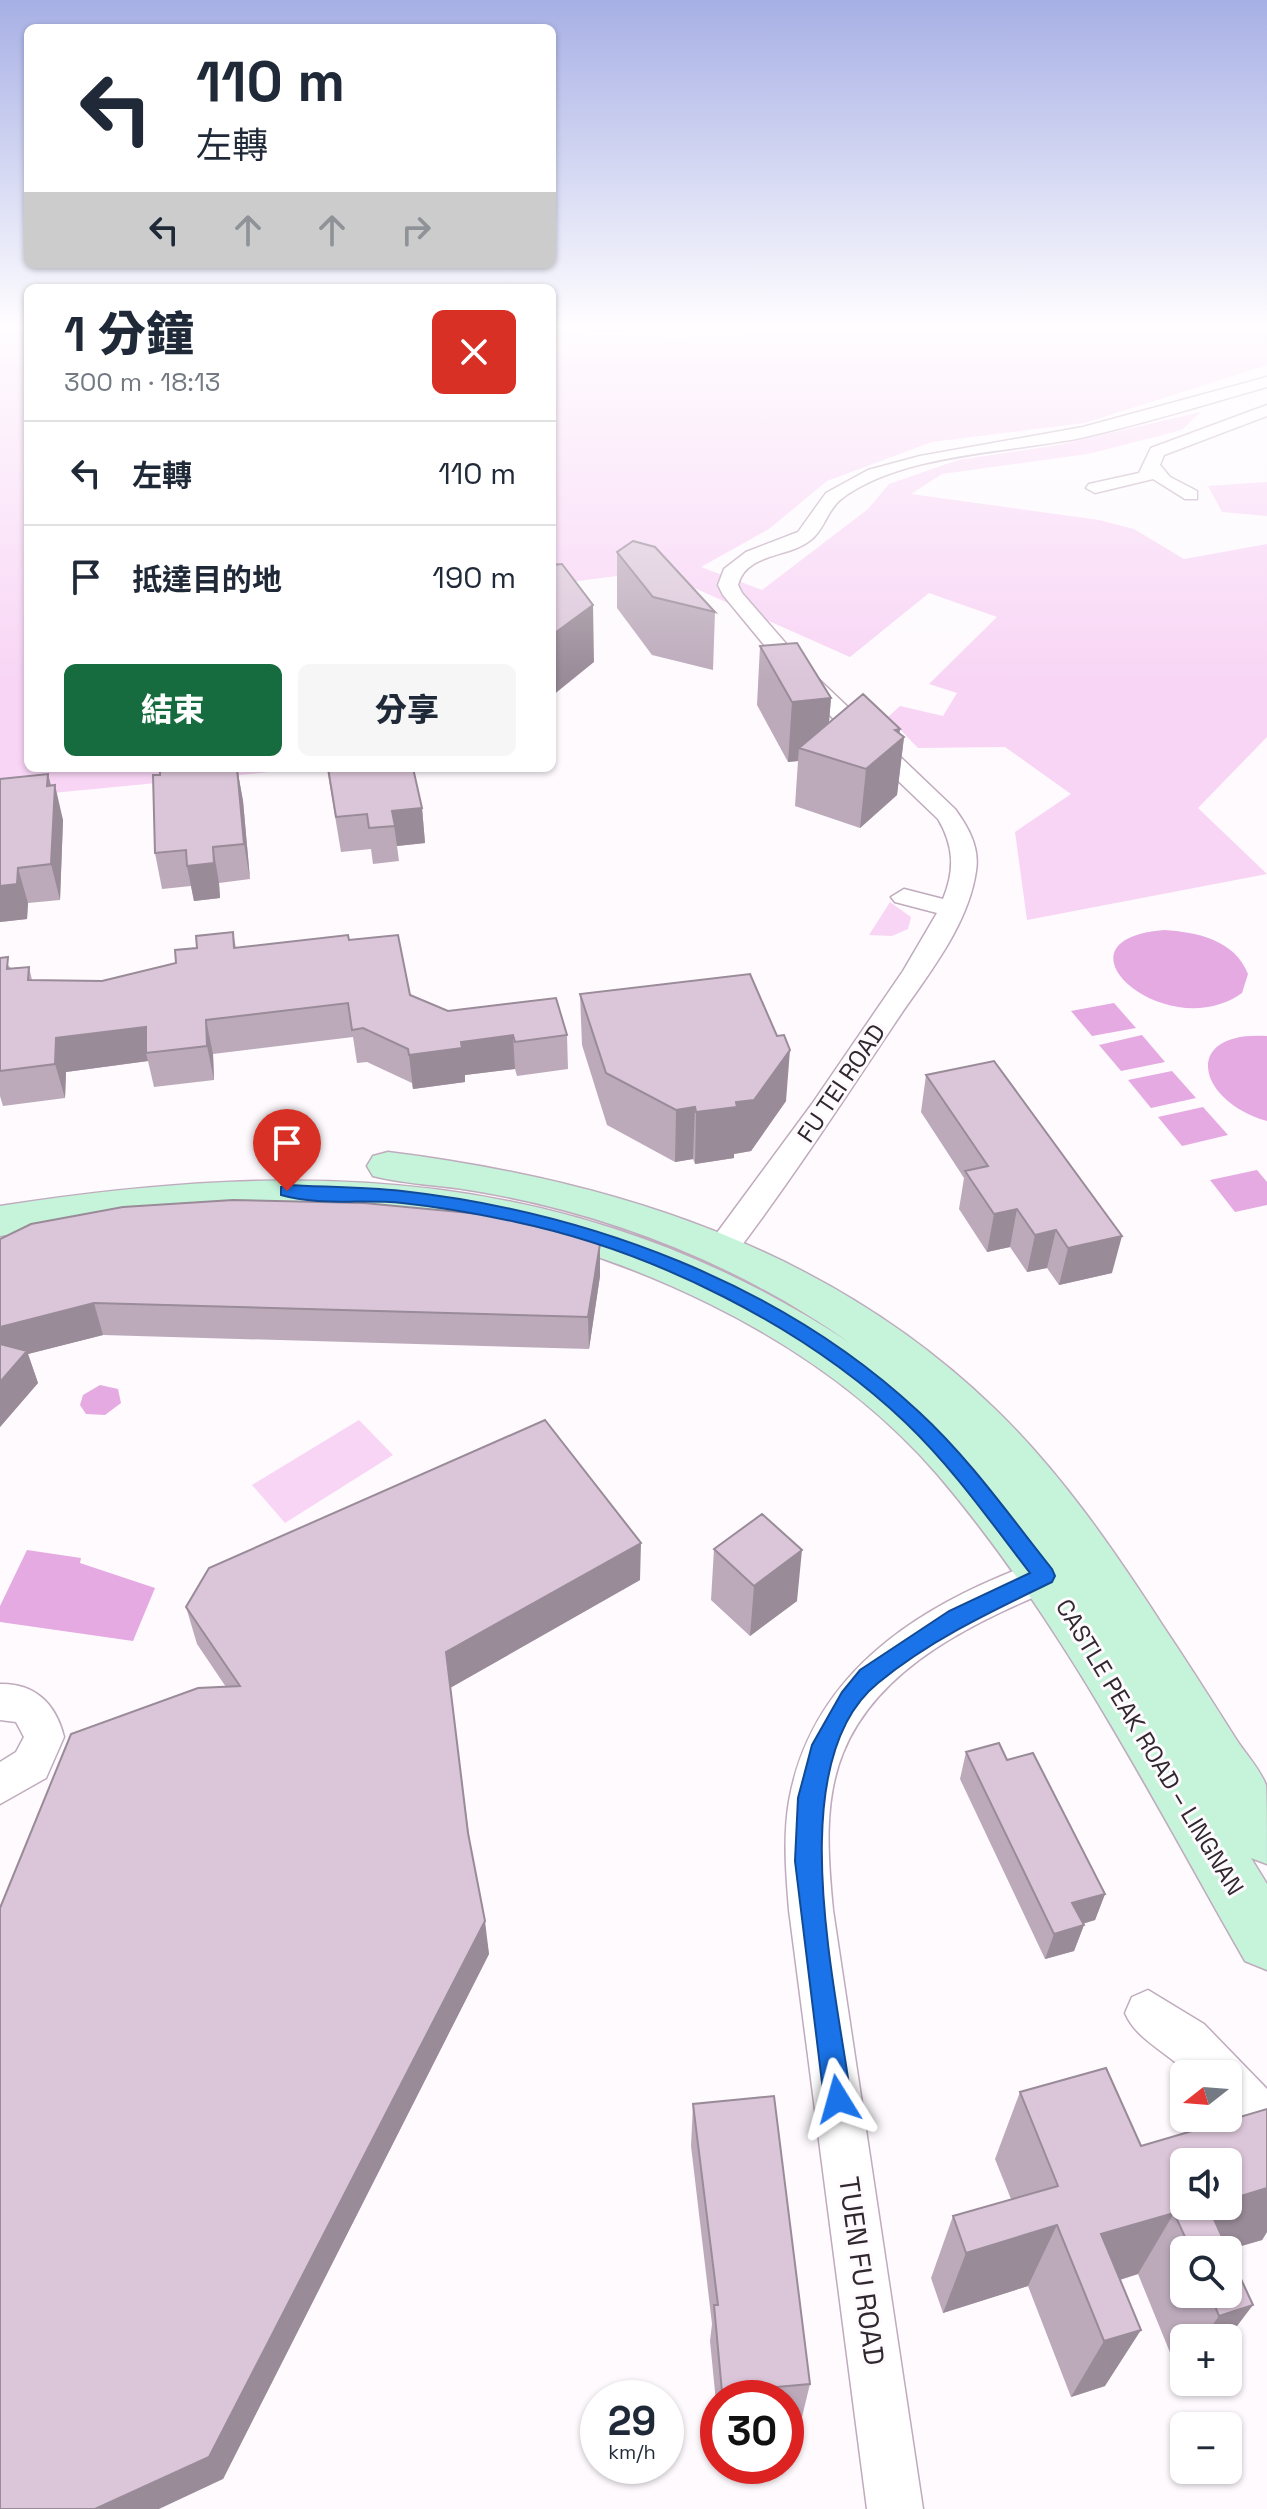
<!DOCTYPE html>
<html lang="zh-TW">
<head>
<meta charset="utf-8">
<style>
	:root { --surface:#fff; --page:#f6f6f7; --text:#1f2937; --muted:#747a83; --line:#e0e1e3; --accent:#166c3f }
	body { margin:0; font-family:"Space Grotesk","Noto Sans TC",sans-serif; background:var(--page); color:var(--text); height:100vh; display:flex; flex-direction:column; font-size:30px; white-space:nowrap }
	* { box-sizing:border-box; margin:0 }
	p { font-size:26px; color:var(--muted) }
	.icon { flex:none; width:44px; height:44px; fill:none; stroke:currentColor; stroke-width:2; stroke-linecap:round; stroke-linejoin:round }
	.map { position:relative; flex:1; overflow:hidden }
	.panel { position:absolute; left:24px; top:284px; width:532px; height:488px; display:flex; flex-direction:column; background:var(--surface); border-radius:12px; box-shadow:0 2px 6px #0004 }
	.panel>* { flex:none }
	.guide { position:absolute; left:24px; top:24px; width:532px; height:244px; border-radius:12px; box-shadow:0 2px 6px #0004; background:#fff; color:var(--text); overflow:hidden }
	.needle { width:52px; rotate:253deg }
	.buttons { position:absolute; left:1170px; top:2060px; display:grid; gap:16px }
	.buttons a { display:grid; place-items:center; width:72px; height:72px; border-radius:12px; background:var(--surface); box-shadow:0 2px 6px #0004; font-size:40px }
	.speed { position:absolute; left:580px; top:2380px; display:flex; gap:16px; font-size:40px; font-weight:700; text-align:center }
	.speed>* { display:grid; place-content:center; width:104px; height:104px; border-radius:50%; background:var(--surface); box-shadow:0 2px 6px #0004; line-height:1 }
	.speed small { font-size:20px; font-weight:400 }
	.speed .limit { border:12px solid #d22; background:#fff; color:#111 }
	.pin { position:absolute; display:grid; place-items:center; width:68px; height:68px; color:#fff; margin:-82px -34px; border-radius:50% 50% 50% 0; rotate:-45deg; box-shadow:0 0 8px #0007 }
	.pin .icon { rotate:45deg }
	.me { position:absolute; width:88px; margin:-44px; rotate:352deg; stroke-linejoin:round; filter:drop-shadow(0 0 6px #0008) }
	.turn { display:flex; align-items:center; gap:28px; height:168px; padding:0 40px; font-size:36px }
	.turn .icon { width:104px; height:104px; stroke-width:2.5 }
	.turn b { display:block; font-size:56px; line-height:68px }
	.lanes { display:flex; align-items:center; height:76px; padding:0 40px; background:#0003; justify-content:center; gap:40px; direction:ltr }
	.lanes .off { opacity:.35 }
	.round { display:grid; place-items:center; flex:none; width:84px; height:84px; border-radius:12px; background:var(--page) }
	.head { display:flex; align-items:center; justify-content:space-between; height:136px; padding:0 40px }
	h1 { font-size:48px; font-weight:800; line-height:60px }
	.primary-button { display:flex; gap:16px; margin-top:auto; padding:16px 40px }
	.primary-button a { flex:1; height:92px; border-radius:12px; background:var(--accent); color:#fff; font-size:32px; font-weight:800; line-height:92px; text-align:center }
	.primary-button a+a { background:var(--page); color:var(--text) }
	ul { padding:0; list-style:none }
	li { display:flex; align-items:center; gap:24px; height:104px; padding:0 40px; border-top:2px solid var(--line) }
	li div { flex:1 }
	li b { display:block; font-size:30px }
	li em { font-style:normal }
	.map>svg:first-child { display:block }
	.green { fill:#f8d5f5 }
	.water { fill:#e5aae1 }
	.lines { fill:none; stroke-linecap:round; stroke-linejoin:round }
	.minor-casing { stroke:#bfabbd; stroke-width:3 }
	.secondary-casing { stroke:#bfabbd; stroke-width:3 }
	.minor { fill:#fff; fill-rule:evenodd }
	.secondary { fill:#c6f4db; fill-rule:evenodd }
	.wall { fill:#bcaabb }
	.shaded-wall { fill:#998b98 }
	.building { fill:#dbc6d9; stroke:#998b98; stroke-width:2 }
	.route { fill:#1a73e8; stroke:#114b97; stroke-width:2 }
	.labels { text-anchor:middle; dominant-baseline:central; stroke-width:6; stroke-linejoin:round; paint-order:stroke }
	.street-label { font-size:24px; fill:#30282f; stroke:#fefafe }
	.near-street-label { font-size:28px; fill:#30282f; stroke:#fefafe }
</style>
</head>
<body>
<div class="map">
<svg width="1267" height="2509" viewBox="0 0 1267 2509">
	<rect width="100%" height="100%" fill="#fefafe"/>
	<path class="green" d="M0,329H28V768L302,769L0,798Z
		M826,329H1267V365L1085,423L932,442L827,481L769,529L701,567L762,590L868,509L889,484L958,460L1058,445L1201,412L1182,430L1088,454L942,474L911,494L1099,520L1134,529L1184,559L1267,544V737L1198,808L1267,874L1027,920L1015,832L1071,794L1005,747L918,748L888,717L900,706L943,716L957,693L929,684L997,617L929,593L850,657L656,571L562,583L552,589V331L673,338Z
		M1267,482V516L1222,512L1208,486Z
		M890,902L911,917L908,929L892,936L869,935Z
		M359,1420L393,1455L285,1523L252,1485Z"/>
	<path class="water" d="M1164,930C1197,932 1235,940 1248,974L1242,993C1167,1047 1043,940 1164,930Z
		M1114,1003L1136,1028L1092,1036L1071,1011Z
		M1142,1035L1165,1062L1121,1071L1099,1045Z
		M1267,1036V1121C1196,1101 1181,1030 1267,1036Z
		M1172,1071L1196,1098L1151,1108L1128,1080Z
		M1203,1107L1228,1135L1182,1146L1158,1117Z
		M1257,1170L1267,1182V1205L1235,1212L1210,1180Z
		M100,1385L118,1389L121,1403L105,1415L86,1414L80,1405L83,1395Z
		M27,1550L81,1558L80,1563L155,1588L133,1641L0,1622V1606Z"/>
	<g class="lines">
		<g class="minor-casing">
			<path id="minor" d="M1267,377V387C1207,404 1146,423 1085,437C1012,453 900,453 840,500C828,510 824,529 812,539C791,558 746,552 738,585L742,593L809,670L955,809C968,827 980,847 976,871C968,928 924,979 893,1026C841,1104 790,1182 733,1257L722,1260L711,1257L706,1249L711,1241L812,1104L903,971L937,913L895,902L891,897L904,889L943,899C955,870 954,846 938,819L793,680L723,595L718,585L724,569L746,552L798,532L826,493L868,470L920,456L1083,427Z
				M1267,405V416L1164,455L1160,465L1170,477L1197,491V499H1185L1153,479L1095,493L1086,488L1089,484L1139,473L1151,448Z
				M1063,1553L1076,1557L1082,1568L1076,1579C990,1616 881,1659 843,1753C823,1802 828,1859 833,1910L923,2509H867L789,1910C786,1874 783,1836 789,1801C814,1661 939,1594 1063,1553Z
				M0,1684C35,1683 56,1704 64,1737L46,1778L0,1804V1762L16,1752L24,1737L16,1722L0,1720Z
				M1148,1990L1204,2024L1267,2089V2148L1250,2141L1228,2117V2074H1188C1168,2052 1136,2040 1125,2013L1132,1997Z"/>
		</g>
		<g class="secondary-casing">
			<path id="secondary" d="M388,1152C613,1180 829,1248 995,1409C1061,1473 1114,1550 1163,1626C1188,1663 1212,1701 1236,1739C1245,1753 1260,1769 1266,1785C1267,1801 1267,1845 1267,1864L1251,1858L1267,1884V1970L1245,1961C1150,1795 1063,1622 938,1475C876,1403 795,1346 710,1304C475,1187 252,1195 0,1236V1206C309,1158 579,1165 850,1343C741,1266 613,1215 481,1192C446,1185 408,1185 373,1176L367,1166L373,1156Z"/>
		</g>
		<use href="#minor" class="minor"/>
		<use href="#secondary" class="secondary"/>
	</g>
	<path class="wall" d="M578,329H801L580,331Z
		M617,552L715,612L713,670L652,655L617,608Z
		M760,646L831,698L829,723L900,734L904,737L897,795L860,828L795,806L798,761L788,762L757,705Z
		M237,768L243,801L250,879L219,883L220,898L194,901L191,886L162,889L155,853Z
		M327,768H413L422,808L425,843L397,846L399,861L373,864L371,849L341,852Z
		M48,774L51,785L63,820L60,900L28,903L27,919L0,922Z
		M233,932L236,948L349,940L410,995L448,1011L567,1035L568,1069L517,1076L515,1069L465,1075V1082L413,1089L412,1083L367,1062L357,1063L353,1037L213,1054L214,1080L154,1087L148,1061L66,1072L65,1098L3,1106L0,1096V958L11,968L29,967L32,980L102,981L176,963L197,948Z
		M580,994L777,1036L786,1101L751,1151L734,1154V1158L695,1164L693,1159L675,1162L607,1125L582,1045Z
		M926,1075L1112,1273L1059,1285L1047,1268L1027,1272L1010,1247L987,1252L959,1209L964,1178L921,1112Z
		M0,1239L600,1276L589,1349L103,1335L28,1354L38,1383L0,1427Z
		M714,1549L797,1601L750,1636L711,1600Z
		M640,1580L450,1688L469,1835L489,1954L223,2479L226,1687L197,1644L186,1607Z
		M966,1752L1007,1760L1105,1894L1095,1920L1083,1924L1084,1925L1074,1951L1045,1959L960,1779Z
		M1020,2092L1141,2146L1267,2109V2232L1262,2240L1228,2250H1184V2294H1228V2338H1184V2371L1178,2372L1138,2274L1120,2280L1105,2386L1071,2397L1028,2286L943,2313L931,2278L953,2216L1011,2199L995,2159Z
		M693,2104L810,2384L802,2417L786,2419V2398H718V2422L710,2341L712,2324L691,2146Z"/>
	<path class="shaded-wall" d="M593,605L594,662L552,696V635Z
		M831,698L826,756L799,748L798,761L788,762L792,702Z
		M900,729L899,741L904,737L897,795L860,828L866,769L895,730Z
		M237,768L243,801L250,879L244,844Z
		M48,774L54,800L55,785L63,820L60,900L51,864Z
		M422,808L425,843L397,846L392,811Z
		M213,847L219,883L220,898L194,901L187,866Z
		M18,868L28,903L27,919L0,922V886Z
		M206,1020L213,1054L214,1080L207,1046Z
		M146,1027V1053L148,1061L66,1072L65,1098L55,1064L56,1038Z
		M513,1035L515,1069L465,1075V1082L413,1089L409,1055L461,1042Z
		M790,1050L786,1101L751,1151L734,1154V1158L695,1164L696,1112Z
		M695,1107L693,1159L675,1162L676,1110Z
		M1017,1209L1010,1247L987,1252L994,1214Z
		M1056,1230L1047,1268L1027,1272L1035,1235Z
		M1122,1236L1112,1273L1059,1285L1068,1248Z
		M600,1244V1276L589,1349L588,1317Z
		M94,1303L103,1335L28,1354L38,1383L0,1427V1327Z
		M641,1543L640,1580L450,1688L446,1652Z
		M802,1550L797,1601L750,1636L754,1586Z
		M1105,1894L1095,1920L1063,1929L1072,1903Z
		M485,1921L489,1954L223,2479L159,2509H95Z
		M1084,1925L1074,1951L1045,1959L1054,1934Z
		M1267,2188V2232L1262,2240L1227,2250L1207,2206H1228V2200Z
		M1174,2213L1138,2274L1083,2291L1101,2234Z
		M1057,2225L1028,2286L943,2313L966,2253Z
		M1253,2305L1228,2338H1203L1219,2316Z
		M1141,2330L1105,2386L1071,2397L1104,2341Z"/>
	<path class="building" d="M633,541L655,547L715,612L653,597L617,552Z
		M562,564L593,605L552,635V565Z
		M797,643L831,698L792,702L760,646Z
		M863,694L900,729L895,730L904,737L866,769L799,748Z
		M160,768H237L244,844L213,847L214,863L187,866L186,850L155,853L153,775H160Z
		M328,768H413L422,808L392,811L395,826L369,828L367,814L336,817Z
		M48,774L47,786L55,785L51,864L18,868L17,884L0,886V779Z
		M233,932L234,948L348,935L349,940L398,935L410,995L448,1011L556,998L567,1035L515,1042L513,1035L461,1042L462,1048L409,1055L408,1049L363,1028L352,1030L348,1003L206,1020L207,1046L146,1053V1027L56,1038L55,1064L0,1071V958L8,957L7,969L29,967L28,980L102,981L176,963L175,950L197,948L196,936Z
		M750,974L777,1036L784,1035L790,1050L754,1100L736,1102L737,1107L696,1112L695,1107L676,1110L606,1073L580,994Z
		M994,1061L1122,1236L1068,1248L1056,1230L1035,1235L1017,1209L994,1214L965,1171L988,1166L926,1075Z
		M233,1200L364,1203L533,1219L582,1233L600,1244L588,1317L94,1303L0,1327V1239L31,1224L123,1207Z
		M0,1344L27,1351L0,1382Z
		M545,1420L641,1543L446,1652L468,1833L485,1921L209,2457L95,2509H0V1908L71,1734L198,1688L240,1686L186,1607L209,1568Z
		M762,1514L802,1550L754,1586L714,1549Z
		M999,1743L1007,1760L1033,1753L1105,1894L1072,1903L1084,1925L1054,1934L966,1752Z
		M1106,2068L1141,2146L1267,2109V2188L1228,2200V2162H1184V2206H1208L1228,2250H1191L1174,2213L1101,2234L1141,2330L1104,2341L1057,2225L966,2253L953,2216L1058,2186L1020,2092Z
		M774,2096L810,2384L722,2392L714,2305H718L693,2104Z
		M1228,2251L1253,2305L1219,2316L1210,2294H1228Z"/>
	<linearGradient id="sky" x2="0" y2="1"><stop stop-color="#a7b0e5"/><stop offset="0.48" stop-color="#fffdff"/><stop offset="1" stop-color="#fffdff" stop-opacity="0"/></linearGradient>
	<rect width="1267" height="680" fill="url(#sky)"/>
	<path class="route" d="M287,1185C325,1187 364,1187 402,1191C588,1212 781,1283 919,1412C969,1458 1009,1515 1052,1569L1055,1576L1052,1582C992,1611 930,1640 878,1683C780,1762 837,1990 851,2099L847,2109L838,2113L828,2109L824,2099L795,1861L798,1798L812,1745L842,1692L860,1670L949,1611L1030,1573C990,1521 953,1468 906,1423C804,1326 653,1251 516,1222C479,1214 440,1207 402,1203C363,1199 319,1206 281,1195V1187Z"/>
	<g class="labels">
		<g class="street-label">
			<text transform="translate(841 1083) rotate(-56)">FU TEI ROAD</text>
			<text transform="translate(1150 1747) rotate(59)">CASTLE PEAK ROAD – LINGNAN</text>
		</g>
		<g class="near-street-label">
			<text transform="translate(862 2271) rotate(82)">TUEN FU ROAD</text>
		</g>
	</g>
</svg>
<div class="buttons">
<a><svg class="needle" viewBox="-14 -14 28 28"><path d="M0-13l5 13h-10z" fill="#e53935"/><path d="M0 13l5-13h-10z" fill="#747a83"/></svg></a>
<a><svg class="icon" aria-label="sound" viewBox="0 0 24 24"><path d="M4 9h4l5-4v14l-5-4H4zM17 9q2 3 0 6"/></svg></a>
<a><svg class="icon" aria-label="search" viewBox="0 0 24 24"><circle cx="10" cy="10" r="6"/><path d="M15 15l6 6"/></svg></a>
<a>+</a>
<a>−</a>
</div>
<div class="speed"><div>29<small>km/h</small></div><div class="limit">30</div></div>
<div class="pin" style="left:287px;top:1191px;background:#d93025"><svg class="icon" aria-label="arrive" viewBox="0 0 24 24"><path d="M6 21V4h12l-3 4 3 4H6"/></svg></div>
<svg class="me" style="left:838px;top:2099px" viewBox="-20 -20 40 40"><path d="M0-17L14 15 0 8-14 15z" fill="#1a73e8" stroke="#fff" stroke-width="4"/></svg>
<div class="guide">
<div class="turn"><svg class="icon" aria-label="left" viewBox="0 0 24 24"><path d="M17 20v-9H6M10 6l-5 5 5 5"/></svg><div><b>110 m</b>左轉</div></div>
<div class="lanes"><svg class="icon" aria-label="left" viewBox="0 0 24 24"><path d="M17 20v-9H6M10 6l-5 5 5 5"/></svg><svg class="icon off" aria-label="ahead" viewBox="0 0 24 24"><path d="M12 20V5M6 11l6-6 6 6"/></svg><svg class="icon off" aria-label="ahead" viewBox="0 0 24 24"><path d="M12 20V5M6 11l6-6 6 6"/></svg><svg class="icon off" aria-label="right" viewBox="0 0 24 24"><path d="M7 20v-9h11M14 6l5 5-5 5"/></svg></div>
</div>
<section class="panel">
<div class="head"><div><h1>1 分鐘</h1><p>300 m · 18:13</p></div><a class="round" style="background:#d93025;color:#fff"><svg class="icon" aria-label="close" viewBox="0 0 24 24"><path d="M6 6l12 12M18 6L6 18"/></svg></a></div>
<ul>
<li><svg class="icon" aria-label="left" viewBox="0 0 24 24"><path d="M17 20v-9H6M10 6l-5 5 5 5"/></svg><div><b>左轉</b></div><em>110 m</em></li>
<li><svg class="icon" aria-label="arrive" viewBox="0 0 24 24"><path d="M6 21V4h12l-3 4 3 4H6"/></svg><div><b>抵達目的地</b></div><em>190 m</em></li>
</ul>
<div class="primary-button"><a>結束</a><a>分享</a></div>
</section>
</div>
</body>
</html>
